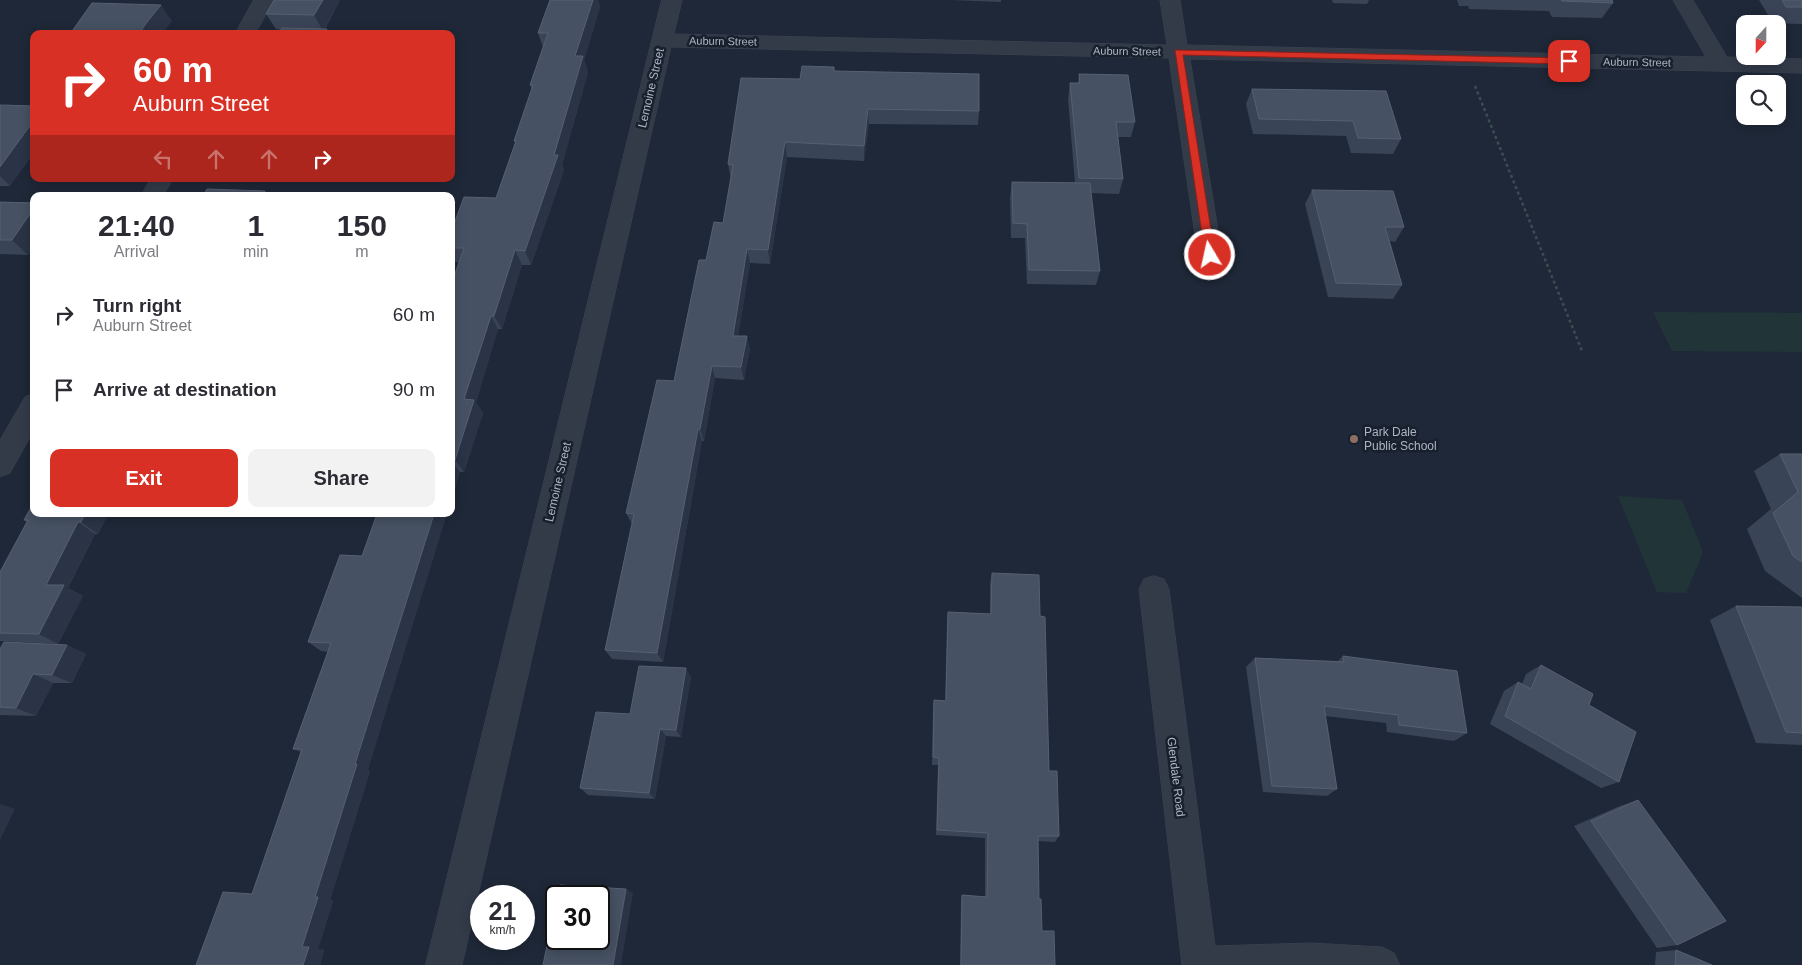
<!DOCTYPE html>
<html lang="en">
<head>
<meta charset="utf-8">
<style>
	:root { --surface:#fff; --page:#f2f2f3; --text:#2b2b33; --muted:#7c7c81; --accent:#d93025 }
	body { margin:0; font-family:Arial,sans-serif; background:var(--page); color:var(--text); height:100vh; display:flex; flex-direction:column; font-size:19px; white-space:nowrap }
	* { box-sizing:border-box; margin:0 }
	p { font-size:16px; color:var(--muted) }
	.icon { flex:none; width:28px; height:28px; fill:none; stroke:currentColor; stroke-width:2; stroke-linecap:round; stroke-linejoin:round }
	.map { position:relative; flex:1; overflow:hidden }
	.panel { position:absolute; left:30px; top:192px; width:425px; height:325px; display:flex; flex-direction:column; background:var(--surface); border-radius:10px; box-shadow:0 2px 12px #0003 }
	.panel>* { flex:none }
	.hud { position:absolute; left:30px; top:30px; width:425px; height:152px; border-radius:10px; box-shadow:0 2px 12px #0003; background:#d93025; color:#fff; overflow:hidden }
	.needle { width:32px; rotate:201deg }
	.controls { position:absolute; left:1736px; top:15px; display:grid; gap:10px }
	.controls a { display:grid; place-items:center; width:50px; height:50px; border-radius:10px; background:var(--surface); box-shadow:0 2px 12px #0003; font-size:25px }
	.speed { position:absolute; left:470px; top:885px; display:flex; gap:10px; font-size:25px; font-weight:700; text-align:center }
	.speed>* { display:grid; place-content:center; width:65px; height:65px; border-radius:50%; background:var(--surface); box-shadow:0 2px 12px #0003; line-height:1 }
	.speed small { font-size:12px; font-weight:400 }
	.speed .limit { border:2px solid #111; border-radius:8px; background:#fff; color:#111 }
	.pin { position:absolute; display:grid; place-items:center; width:42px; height:42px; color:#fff; margin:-21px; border-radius:10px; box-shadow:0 2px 8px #0006 }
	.me { position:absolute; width:55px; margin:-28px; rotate:351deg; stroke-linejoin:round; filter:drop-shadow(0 0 4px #0008) }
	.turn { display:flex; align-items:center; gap:18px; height:105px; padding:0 20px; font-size:22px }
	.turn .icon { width:65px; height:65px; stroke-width:2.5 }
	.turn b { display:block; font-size:35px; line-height:42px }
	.lanes { display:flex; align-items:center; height:48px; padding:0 20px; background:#0003; justify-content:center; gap:25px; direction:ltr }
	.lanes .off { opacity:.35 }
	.eta { display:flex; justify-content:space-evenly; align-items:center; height:85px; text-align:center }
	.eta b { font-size:30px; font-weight:600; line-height:35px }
	.action { display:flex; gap:10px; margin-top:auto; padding:10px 20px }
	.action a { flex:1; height:58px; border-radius:10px; background:var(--accent); color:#fff; font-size:20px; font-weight:600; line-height:58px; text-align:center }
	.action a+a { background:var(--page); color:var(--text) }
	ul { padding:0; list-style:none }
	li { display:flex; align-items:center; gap:15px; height:75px; padding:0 20px }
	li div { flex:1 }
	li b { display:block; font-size:19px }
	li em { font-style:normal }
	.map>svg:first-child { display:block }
	.green { fill:#213539 }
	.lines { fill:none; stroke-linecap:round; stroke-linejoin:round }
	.street-casing { stroke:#3c4452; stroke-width:1 }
	.path { stroke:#3a4e52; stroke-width:2.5; stroke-dasharray:3 3; stroke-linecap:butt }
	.street { fill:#333b49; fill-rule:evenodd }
	.wall { fill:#3a4457 }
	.shaded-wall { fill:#2a3446 }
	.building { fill:#465163; stroke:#566072 }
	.route { fill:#d93025; stroke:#8d1f18 }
	.education-dot { fill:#8d6e63; stroke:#19202d; stroke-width:2 }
	.labels { text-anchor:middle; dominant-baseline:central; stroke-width:5; stroke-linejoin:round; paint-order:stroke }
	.far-street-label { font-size:11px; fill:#adb5c5; stroke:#19202d }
	.street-label { font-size:12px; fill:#adb5c5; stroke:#19202d }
	.poi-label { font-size:12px; fill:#adb5c5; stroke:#19202d; text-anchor:start }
</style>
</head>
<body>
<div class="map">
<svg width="1802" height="965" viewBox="0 0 1802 965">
	<rect width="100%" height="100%" fill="#1f2838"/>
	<path class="green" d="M1653,312L1802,313V352L1672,351Z
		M1618,496L1682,500L1703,552L1686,593L1657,592Z"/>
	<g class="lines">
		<g class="street-casing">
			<path id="street" d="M254,0H274L255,34H235Z
				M662,0H682L674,34L1167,45L1160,0H1180L1187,45L1706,57L1673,0H1693L1727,57L1802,59V73L1190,59L1222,255L1218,261L1210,264L1202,261L1198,255L1169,58L671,47L462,965H426Z
				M151,179H173L163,196H141Z
				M34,394V430L10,473L0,477V440L25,397Z
				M1154,576L1164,579L1169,589L1215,946L1310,943L1382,947L1394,953L1400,965H1182L1139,589L1144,579Z"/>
		</g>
		<path class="path" d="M1475,86L1582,351"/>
		<use href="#street" class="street"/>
	</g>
	<path class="wall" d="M274,0H340L325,29H327L329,34H278L281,30L276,29L266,14Z
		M550,0H598L600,7L584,60L588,72L562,165L564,170L531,265H522L502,329H498L476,402L483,413L464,472H460L451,501V285L459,262H454L451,258V232L496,198L515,143L514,141L532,90L530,85L543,47L538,33Z
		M951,0H1001V2Z
		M1332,0H1369L1367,4L1333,3Z
		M1457,0H1612L1613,3L1602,18L1552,17L1549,11L1469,9L1468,6H1459Z
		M1759,0H1802V24L1773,23Z
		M835,71L979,111L978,125L869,124L864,161L787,157L770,264L750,263L738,336L750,349L744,380L715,378L704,441H702L663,662L612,659L605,650L632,524L626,513L674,381L706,260L723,223L731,179L728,164L800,79Z
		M1079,74L1135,122L1131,137H1118L1123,179L1119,194L1091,193L1100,271L1096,285L1027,284L1025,238H1011L1010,197L1012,182L1075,183L1068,99L1070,83H1078Z
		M1252,89L1386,91L1401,139L1393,154L1351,153L1346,136L1253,134L1246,104Z
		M0,105L10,186H0Z
		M1312,190L1404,227L1395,242L1390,241L1402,285L1393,299L1328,297L1305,204Z
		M0,202L34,203V246L28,255L0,254Z
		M1780,454H1802V598L1765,571L1747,529L1771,509L1754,471Z
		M34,514H108L98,534H95L68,588L83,596L58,644L0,641V572L27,522L24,520Z
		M362,556L368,770L370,771L330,900L333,901L318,949L324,950L320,965H196L252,894L301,752L293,749L328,652L321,651L308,642Z
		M992,573L1040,616L1049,771L1059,836L1055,842L1038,841L1039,899L1042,931L1055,965H960L961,899L962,895L985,897V838L936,835L938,765H932L933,708L934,700L945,701L947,622L948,612L990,614V584Z
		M1736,606L1802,607V745L1756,743L1710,620Z
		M67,645L86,654L72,683H53L36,716L0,715V649Z
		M1343,656L1467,733L1454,741L1387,732L1386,723L1325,716L1337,789L1327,796L1263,792L1246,667L1255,658L1338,661Z
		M1541,665L1589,705L1619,782L1601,788L1490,724L1504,691L1518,682L1522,684L1526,674Z
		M691,677L681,737L666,736L655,799L588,795L580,788L630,714Z
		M1638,800L1677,945L1657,948L1574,826L1620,806Z
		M1676,950L1712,965H1655L1656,952Z"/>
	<path class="shaded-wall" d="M323,0H340L323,31L314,15Z
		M593,0H598L600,7L584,60L588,72L562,165L564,170L531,265L525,251L554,155L575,56Z
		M161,5L172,21L162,34H139L147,22Z
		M327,29L329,34H324Z
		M868,109L869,124L864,161V146Z
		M34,120V153L10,186L0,176V167Z
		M785,142L787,157L770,264L768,250Z
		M265,191L269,196H263Z
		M34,208V246L28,255L12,240Z
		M747,249L750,263L736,349L733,336Z
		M515,250L522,265L502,329L494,316Z
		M491,316L498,329L476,402L483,413L464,472L455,460L464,399Z
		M747,336L750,349L744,380L741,367Z
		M712,366L715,378L704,441L700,429Z
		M698,429L702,441L663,662L657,653Z
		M451,461L460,472L451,501Z
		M85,514H108L98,534L81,522Z
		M434,514H447L368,770L370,771L330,900L333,901L318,949L324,950L320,965H303L302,947L315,897L355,764Z
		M78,522L95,534L68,588L83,596L58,644L39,634L46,585Z
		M67,645L86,654L72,683L52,675Z
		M686,668L691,677L681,737L676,730Z
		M33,674L53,683L36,716L16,708Z
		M660,729L666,736L655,799L649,793Z
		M0,804L15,809L0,840Z
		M626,889L633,893L621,965H613Z"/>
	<path class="building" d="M274,0H323L314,15L266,14Z
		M550,0H593L575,56H583L554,155H558L525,251L515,250L494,316H491L464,399L474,400L455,460H451V285L464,248H451V232L464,197L496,198L516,141H514L533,85H530L548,33H538Z
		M1561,0H1612L1613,3L1562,1Z
		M1782,0H1802V7H1786Z
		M92,3L161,5L147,22L139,34H70Z
		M282,28L327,29L324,34H278Z
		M802,66L834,67V71L979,74V111L868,109L864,146L785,142L768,250L747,249L733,336H747L741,367L712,366L700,429H698L657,653L605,650L634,514L626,513L657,380L674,381L699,260H706L714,222L723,223L733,165L728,164L741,78L800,79Z
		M1079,74L1128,75L1135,122H1116L1123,179L1079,178L1070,83H1080Z
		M1252,89L1386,91L1401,139L1358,138L1353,121L1259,119Z
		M0,105L34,106V120L0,167Z
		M1012,182L1090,183L1100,271L1029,270L1027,224L1013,223Z
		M207,189L265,191L263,196H203Z
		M1312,190L1393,191L1404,227H1385L1402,285L1336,283Z
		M0,202L34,203V208L12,240H0Z
		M1780,454H1802V562L1793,556L1773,513L1798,492Z
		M34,502V514H85L81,522H78L46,585H64L39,634L0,633V572L28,520H24Z
		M377,514H434L355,764H357L315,897H318L302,947H309L303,965H196L223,892L252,894L302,749H293L331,643L308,642L340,555L362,556Z
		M992,573L1039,575L1040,616L1045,617L1049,771H1057L1059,836H1038L1039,899H1041L1042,931H1054L1055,965H961L962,895L987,897L988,833L937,830L939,758L933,757L934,700L946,701L948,612L991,614Z
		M1736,606L1802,607V733L1786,732Z
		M4,642L67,645L52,675L33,674L16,708L0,707V649Z
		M1343,656L1457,671L1467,733L1399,725L1398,715L1324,706L1337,789L1272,786L1255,658L1344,662Z
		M1541,665L1593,694L1589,705L1636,732L1619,782L1505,716L1518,682L1531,689Z
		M639,666L686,668L676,730L660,729L649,793L580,788L596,712L630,714Z
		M1638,800L1726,921L1677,945L1591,821Z
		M560,885L626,889L613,965H543L556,901V939H599V896H557Z
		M1676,950L1712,965H1675Z"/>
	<path class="route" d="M1175,50L1569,58L1574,61L1569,64L1183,55L1215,255L1210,259L1205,255Z"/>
	<circle class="education-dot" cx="1354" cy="439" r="5"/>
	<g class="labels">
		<g class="far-street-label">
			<text transform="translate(723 41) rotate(1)">Auburn Street</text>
			<text transform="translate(1127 51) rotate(1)">Auburn Street</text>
			<text transform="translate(1637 62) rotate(1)">Auburn Street</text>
		</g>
		<g class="street-label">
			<text transform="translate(651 88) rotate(-77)">Lemoine Street</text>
			<text transform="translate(558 482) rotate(-77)">Lemoine Street</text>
			<text transform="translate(1176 777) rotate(83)">Glendale Road</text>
		</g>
		<g class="poi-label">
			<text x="1364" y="432">Park Dale<tspan x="1364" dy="14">Public School</tspan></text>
		</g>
	</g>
</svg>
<div class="controls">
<a><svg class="needle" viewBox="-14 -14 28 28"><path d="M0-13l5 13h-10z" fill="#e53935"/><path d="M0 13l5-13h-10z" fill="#7c7c81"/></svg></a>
<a><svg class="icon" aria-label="search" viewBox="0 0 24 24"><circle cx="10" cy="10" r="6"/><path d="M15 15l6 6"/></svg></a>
</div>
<div class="speed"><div>21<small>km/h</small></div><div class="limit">30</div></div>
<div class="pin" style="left:1569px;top:61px;background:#d93025"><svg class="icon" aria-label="arrive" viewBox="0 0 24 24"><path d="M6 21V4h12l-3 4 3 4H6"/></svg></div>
<svg class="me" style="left:1210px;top:255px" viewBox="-20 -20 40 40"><circle r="17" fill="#d93025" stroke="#fff" stroke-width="3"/><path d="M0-11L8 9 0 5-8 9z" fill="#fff"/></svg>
<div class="hud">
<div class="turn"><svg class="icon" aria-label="right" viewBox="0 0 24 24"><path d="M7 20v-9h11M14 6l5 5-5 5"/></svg><div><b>60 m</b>Auburn Street</div></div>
<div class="lanes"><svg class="icon off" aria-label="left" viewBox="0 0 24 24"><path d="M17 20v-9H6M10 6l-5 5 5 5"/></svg><svg class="icon off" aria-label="ahead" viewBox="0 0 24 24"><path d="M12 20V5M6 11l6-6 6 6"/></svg><svg class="icon off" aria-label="ahead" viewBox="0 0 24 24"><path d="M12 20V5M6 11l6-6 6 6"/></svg><svg class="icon" aria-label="right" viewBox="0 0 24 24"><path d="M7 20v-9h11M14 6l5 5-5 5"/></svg></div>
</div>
<section class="panel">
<div class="eta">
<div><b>21:40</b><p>Arrival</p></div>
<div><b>1</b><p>min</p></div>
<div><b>150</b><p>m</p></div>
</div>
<ul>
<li><svg class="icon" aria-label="right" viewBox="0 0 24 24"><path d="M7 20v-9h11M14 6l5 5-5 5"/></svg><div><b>Turn right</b><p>Auburn Street</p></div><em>60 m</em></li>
<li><svg class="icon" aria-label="arrive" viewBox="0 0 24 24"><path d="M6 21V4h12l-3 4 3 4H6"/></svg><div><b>Arrive at destination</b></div><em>90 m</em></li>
</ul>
<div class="action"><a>Exit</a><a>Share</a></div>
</section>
</div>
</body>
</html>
